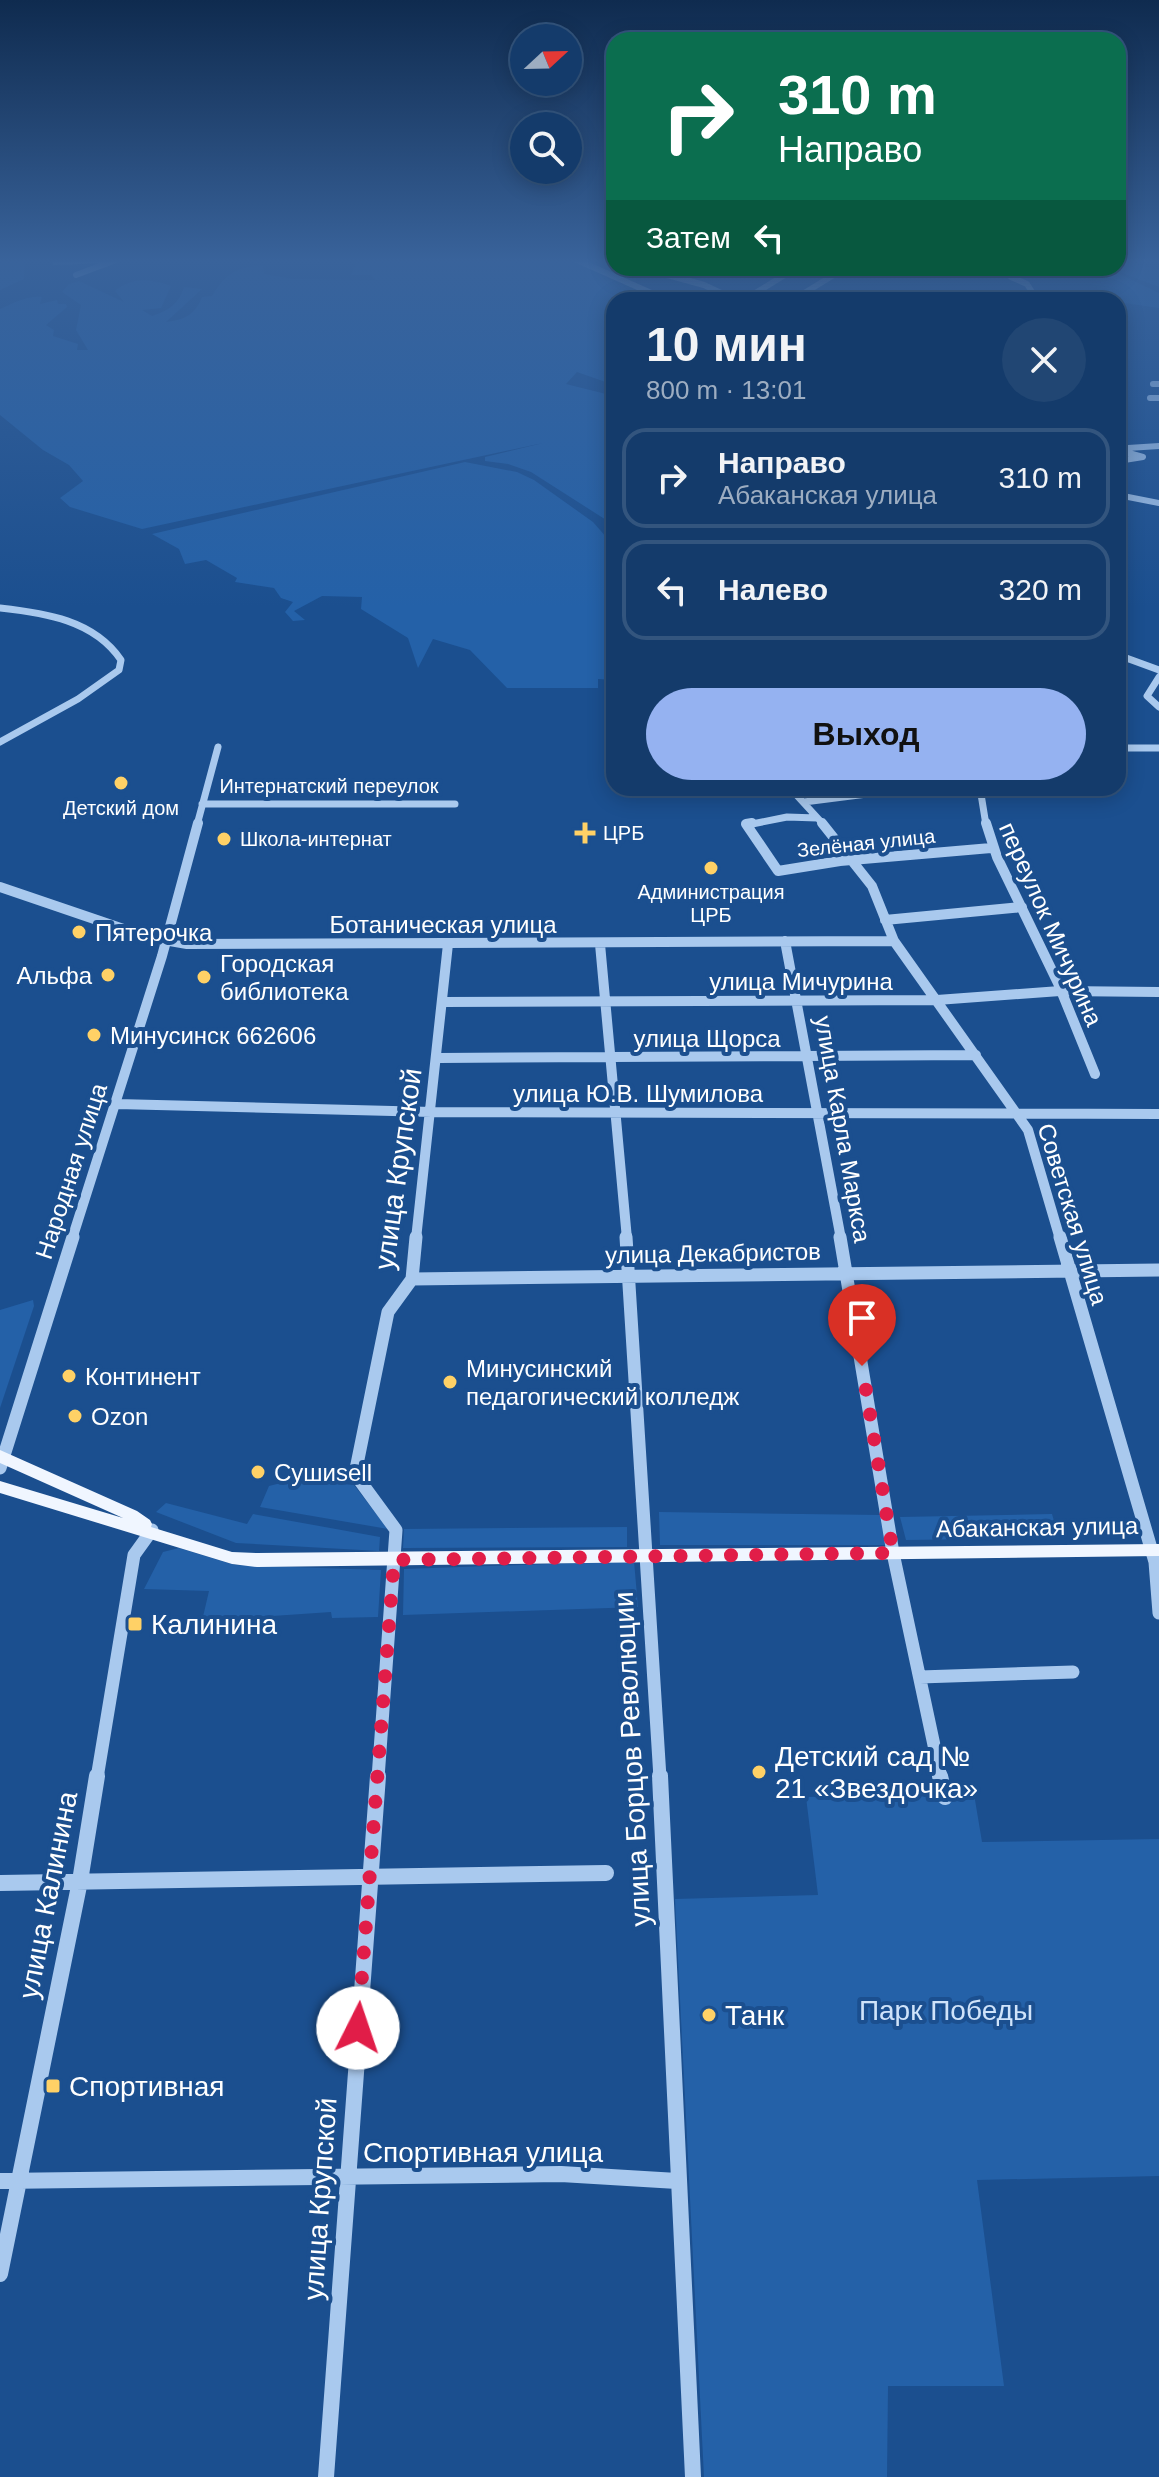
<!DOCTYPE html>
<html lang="ru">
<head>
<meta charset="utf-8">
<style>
	:root { --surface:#143b6b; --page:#214673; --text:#f1f3f6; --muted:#9dadc1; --line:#33557e; --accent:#95b2f1 }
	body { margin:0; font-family:Helvetica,sans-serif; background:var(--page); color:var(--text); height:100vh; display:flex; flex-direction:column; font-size:30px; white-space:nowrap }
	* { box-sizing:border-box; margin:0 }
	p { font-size:26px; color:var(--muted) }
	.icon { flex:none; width:44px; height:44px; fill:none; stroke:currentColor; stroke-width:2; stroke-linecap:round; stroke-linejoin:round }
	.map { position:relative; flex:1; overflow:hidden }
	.details { position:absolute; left:606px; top:292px; width:520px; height:504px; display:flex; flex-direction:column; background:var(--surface); border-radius:24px; box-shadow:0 4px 20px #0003,0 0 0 2px var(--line) }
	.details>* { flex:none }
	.hud { position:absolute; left:606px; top:32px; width:520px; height:244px; border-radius:24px; box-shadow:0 4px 20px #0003,0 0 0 2px var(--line); background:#0b6e4f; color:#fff; overflow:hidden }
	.needle { width:52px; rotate:68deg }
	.controls { position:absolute; left:510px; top:24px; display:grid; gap:16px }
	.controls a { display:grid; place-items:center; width:72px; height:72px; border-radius:50%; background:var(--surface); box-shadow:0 4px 20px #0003,0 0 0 2px var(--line); font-size:40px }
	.pin { position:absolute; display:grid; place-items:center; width:68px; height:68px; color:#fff; margin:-82px -34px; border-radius:50% 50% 50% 0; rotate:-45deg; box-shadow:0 0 8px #0007 }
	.pin .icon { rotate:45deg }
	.me { position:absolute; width:88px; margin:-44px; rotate:4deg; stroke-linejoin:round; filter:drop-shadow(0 0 6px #0008) }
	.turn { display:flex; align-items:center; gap:28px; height:168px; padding:0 40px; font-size:36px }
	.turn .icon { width:104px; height:104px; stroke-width:2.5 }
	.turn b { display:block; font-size:56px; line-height:68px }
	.then { display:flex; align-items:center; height:76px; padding:0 40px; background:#0003; gap:16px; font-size:30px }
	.round { display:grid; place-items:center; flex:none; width:84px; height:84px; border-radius:42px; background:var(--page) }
	.headline { display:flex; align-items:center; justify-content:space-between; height:136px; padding:0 40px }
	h1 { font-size:48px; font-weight:700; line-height:60px }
	.primary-button { display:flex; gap:16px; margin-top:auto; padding:16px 40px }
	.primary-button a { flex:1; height:92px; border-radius:48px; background:var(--accent); color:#111; font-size:32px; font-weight:700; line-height:92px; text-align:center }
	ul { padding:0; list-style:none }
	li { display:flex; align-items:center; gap:24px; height:100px; margin:0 16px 12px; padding:0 24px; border:4px solid var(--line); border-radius:24px }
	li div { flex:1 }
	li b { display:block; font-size:30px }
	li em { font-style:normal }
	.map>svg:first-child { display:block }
	.green { fill:#2461a8 }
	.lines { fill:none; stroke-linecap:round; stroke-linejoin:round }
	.minor-far4 { stroke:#a9c9ee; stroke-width:6 }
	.minor-far3 { stroke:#a9c9ee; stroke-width:7 }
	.minor-far2 { stroke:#a9c9ee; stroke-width:10 }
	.minor-far1 { stroke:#a9c9ee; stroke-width:13 }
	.minor { stroke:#a9c9ee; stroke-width:16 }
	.major { fill:#f0f6ff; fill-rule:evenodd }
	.route { stroke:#e11d48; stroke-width:14; stroke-dasharray:0 25.2 }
	.poi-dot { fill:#ffd166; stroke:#1b4f8f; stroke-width:3 }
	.labels { text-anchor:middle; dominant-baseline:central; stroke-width:8; stroke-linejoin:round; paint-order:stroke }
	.far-street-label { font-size:20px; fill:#fff; stroke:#1b4f8f }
	.far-poi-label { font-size:20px; fill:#fff; stroke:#1b4f8f }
	.street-label { font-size:24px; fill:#fff; stroke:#1b4f8f }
	.poi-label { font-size:24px; fill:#fff; stroke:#1b4f8f; text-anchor:start }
	.near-street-label { font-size:28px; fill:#fff; stroke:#1b4f8f }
	.near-poi-label { font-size:28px; fill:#fff; stroke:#1b4f8f; text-anchor:start }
	.near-park-label { font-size:28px; fill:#cfe3fa; stroke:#1b4f8f }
</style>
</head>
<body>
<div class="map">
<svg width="1159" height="2477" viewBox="0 0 1159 2477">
	<rect width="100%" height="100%" fill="#1b4f8f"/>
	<path class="green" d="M0,260H25L24,279L0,290Z
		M352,260H614V268H1107L1159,293V308L1062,294L1082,300H1040L1038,295L1051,292H1029L1032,300H614V385L577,372L566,384L614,396V525L531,472L508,464L485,461V457L543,443L142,529L70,507L60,498L83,481L69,465L43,450L0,415V309C13,303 28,295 42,297L40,304L57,300L58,304H66L67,307L46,325L54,330L53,336L78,344L77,350H88L76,330L81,305L62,292L69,284L79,281L124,302L115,291C132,276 153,279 171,286L161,308L142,310L152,316C169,310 178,305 184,287L202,289L166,322C184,320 195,315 202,297L212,296C225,274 237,266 263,266L264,274L293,279L375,280L371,275H351L356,264Z
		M1118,260L1159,270V287L1110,268H1118Z
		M465,462L517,472L534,480L593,522L614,546V680L598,679V688H507L470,650L433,639L418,668L408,638L361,609L362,597L322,596L294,611L305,620L293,621L285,612L293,602L281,598L274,588L235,582L237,578L206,560L185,564L179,549L152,534Z
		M33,1300L34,1306L0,1408V1310Z
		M293,1480L354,1485L388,1529L260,1507L269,1486Z
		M166,1503L247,1524L253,1514L380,1537L379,1551L236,1543L156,1512Z
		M659,1512L880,1515L885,1545H660Z
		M1052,1514L1059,1538L906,1540L900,1517Z
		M627,1527V1547L403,1548L404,1529Z
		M179,1548L235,1565L381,1570L378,1617L332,1618L331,1612L202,1621L209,1591L144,1589L163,1552Z
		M634,1561L638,1607L403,1615L404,1569Z
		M974,1794L982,1842L1159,1839V2176L977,2180L1004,2386H888L887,2477H704L675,1899L818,1895L806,1797Z"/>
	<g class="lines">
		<path class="minor-far4" d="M577,260L667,300
			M55,262L103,260
			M642,268L704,285L736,300
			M1032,268L1011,277L1027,284L1037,300
			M76,275L116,260
			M744,300L796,268
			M793,300L845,268
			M1153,384H1159
			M1150,398H1159
			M1128,448L1159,446
			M1118,450L1143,457L1118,461
			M1118,495L1159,503"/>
		<path class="minor-far3" d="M0,608C45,613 94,620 121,660L119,670L78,699L0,742
			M1118,655L1159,670
			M1159,677L1147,696L1159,707
			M1118,748H1159
			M790,788L824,825
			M980,788L986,825
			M804,802L914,788
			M202,804H455
			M197,825L218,747
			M747,825L787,817L817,818"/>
		<path class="minor-far2" d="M752,823L746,824L778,871L840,861L991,848
			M822,823L872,886L894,941L1028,1130L1060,1239
			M986,823L997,857L1058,983L1095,1074
			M0,887L147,937L187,944L894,941
			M885,920L1022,907
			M785,941L841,1239
			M600,944L627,1239
			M444,1002L937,1000L1060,991L1159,992
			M439,1058L976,1055
			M117,1104L432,1112L1159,1114
			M72,1239L162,956L198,823
			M416,1239L448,944"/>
		<path class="minor-far1" d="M626,1237L660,1778
			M840,1237L893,1553L941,1778
			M1060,1237L1155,1562L1159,1613
			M412,1279L1159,1270
			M0,1468L73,1237
			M920,1677L1073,1672
			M97,1778L134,1555L152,1530
			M378,1778L396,1530L355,1474L388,1312L412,1279L416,1237"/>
		<path class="minor" d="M660,1776L693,2477
			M940,1776L945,1797
			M0,1883L606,1873
			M0,2181L561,2174L677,2181
			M0,2274L80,1881L97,1776
			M326,2477L378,1776"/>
		<path class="major" d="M0,1450L137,1511L150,1520L152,1524L151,1527L232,1552L257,1553L1159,1544V1556L257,1567L232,1564L0,1493V1481L123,1518L0,1463Z"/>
	</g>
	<linearGradient id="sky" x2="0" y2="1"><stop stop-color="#0f2b4f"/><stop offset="0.43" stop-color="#39639b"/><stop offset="1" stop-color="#39639b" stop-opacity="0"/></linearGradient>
	<rect width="1159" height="607" fill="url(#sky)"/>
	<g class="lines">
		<path class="route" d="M358,2028L394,1560L893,1553L862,1366"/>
	</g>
	<g class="poi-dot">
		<circle cx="121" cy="783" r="8"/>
		<path d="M581 821h8v8h8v8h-8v8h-8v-8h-8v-8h8z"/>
		<circle cx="224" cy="839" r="8"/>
		<circle cx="711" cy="868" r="8"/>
		<circle cx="79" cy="932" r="8"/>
		<circle cx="108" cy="975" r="8"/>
		<circle cx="204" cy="977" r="8"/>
		<circle cx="94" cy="1035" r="8"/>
		<circle cx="69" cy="1376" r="8"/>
		<circle cx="450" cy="1382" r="8"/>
		<circle cx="75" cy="1416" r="8"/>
		<circle cx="258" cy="1472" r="8"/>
		<rect x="127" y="1616" width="16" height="16" rx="4"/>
		<circle cx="759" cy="1772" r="8"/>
		<circle cx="709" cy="2015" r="8"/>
		<rect x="45" y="2078" width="16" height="16" rx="4"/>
	</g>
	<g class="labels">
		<g class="far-street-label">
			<text x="329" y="786">Интернатский переулок</text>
			<text transform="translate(866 843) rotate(-6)">Зелёная улица</text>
		</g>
		<g class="far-poi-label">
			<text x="121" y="808">Детский дом</text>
			<text x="603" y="833" text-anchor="start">ЦРБ</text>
			<text x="240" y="839" text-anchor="start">Школа-интернат</text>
			<text x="711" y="892">Администрация<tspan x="711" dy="23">ЦРБ</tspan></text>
		</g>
		<g class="street-label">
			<text x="443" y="924">Ботаническая улица</text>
			<text transform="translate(1051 924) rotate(66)">переулок Мичурина</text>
			<text x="801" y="981">улица Мичурина</text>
			<text x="707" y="1038">улица Щорса</text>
			<text x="638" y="1093">улица Ю.В. Шумилова</text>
			<text transform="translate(843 1129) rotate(80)">улица Карла Маркса</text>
			<text transform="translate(71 1171) rotate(-72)">Народная улица</text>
			<text transform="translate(1073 1214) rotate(73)">Советская улица</text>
			<text transform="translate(713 1253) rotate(-1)">улица Декабристов</text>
			<text transform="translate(1037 1527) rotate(-1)">Абаканская улица</text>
		</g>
		<g class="poi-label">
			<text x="95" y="932">Пятерочка</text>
			<text x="220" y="963">Городская<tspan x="220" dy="28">библиотека</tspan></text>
			<text x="92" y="975" text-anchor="end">Альфа</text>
			<text x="110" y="1035">Минусинск 662606</text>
			<text x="466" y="1368">Минусинский<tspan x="466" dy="28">педагогический колледж</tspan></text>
			<text x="85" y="1376">Континент</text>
			<text x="91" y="1416">Ozon</text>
			<text x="274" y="1472">Сушиsell</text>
		</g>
		<g class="near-street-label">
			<text transform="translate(398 1169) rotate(-82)">улица Крупской</text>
			<text transform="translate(632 1759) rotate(-93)">улица Борцов Революции</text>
			<text transform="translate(48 1895) rotate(-79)">улица Калинина</text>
			<text x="483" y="2152">Спортивная улица</text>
			<text transform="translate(320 2199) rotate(-86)">улица Крупской</text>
		</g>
		<g class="near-poi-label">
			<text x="151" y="1624">Калинина</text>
			<text x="775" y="1756">Детский сад №<tspan x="775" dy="32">21 «Звездочка»</tspan></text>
			<text x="725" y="2015">Танк</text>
			<text x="69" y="2086">Спортивная</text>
		</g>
		<g class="near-park-label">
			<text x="946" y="2010">Парк Победы</text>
		</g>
	</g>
</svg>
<div class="controls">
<a><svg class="needle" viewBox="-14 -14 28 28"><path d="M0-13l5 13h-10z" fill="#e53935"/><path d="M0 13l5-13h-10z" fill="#9dadc1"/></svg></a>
<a><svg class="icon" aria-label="search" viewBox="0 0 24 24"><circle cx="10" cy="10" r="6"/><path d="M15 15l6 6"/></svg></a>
</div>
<div class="pin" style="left:862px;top:1366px;background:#d93025"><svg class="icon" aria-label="arrive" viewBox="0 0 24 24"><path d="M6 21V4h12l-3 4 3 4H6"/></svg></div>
<svg class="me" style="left:358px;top:2028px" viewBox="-20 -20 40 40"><circle r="19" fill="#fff"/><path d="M0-13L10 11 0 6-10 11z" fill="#e11d48"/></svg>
<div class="hud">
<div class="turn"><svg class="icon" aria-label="right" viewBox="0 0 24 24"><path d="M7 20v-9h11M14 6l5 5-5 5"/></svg><div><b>310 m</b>Направо</div></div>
<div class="then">Затем<svg class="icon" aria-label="left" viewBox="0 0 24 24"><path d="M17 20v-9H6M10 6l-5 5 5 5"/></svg></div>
</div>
<section class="details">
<div class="headline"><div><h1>10 мин</h1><p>800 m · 13:01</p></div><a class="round"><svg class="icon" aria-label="close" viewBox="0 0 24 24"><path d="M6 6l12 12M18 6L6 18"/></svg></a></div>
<ul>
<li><svg class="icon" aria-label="right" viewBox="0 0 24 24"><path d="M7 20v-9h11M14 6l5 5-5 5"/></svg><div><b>Направо</b><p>Абаканская улица</p></div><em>310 m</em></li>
<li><svg class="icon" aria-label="left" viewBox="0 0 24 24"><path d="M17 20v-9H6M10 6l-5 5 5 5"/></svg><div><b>Налево</b></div><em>320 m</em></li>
</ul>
<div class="primary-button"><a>Выход</a></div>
</section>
</div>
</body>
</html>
